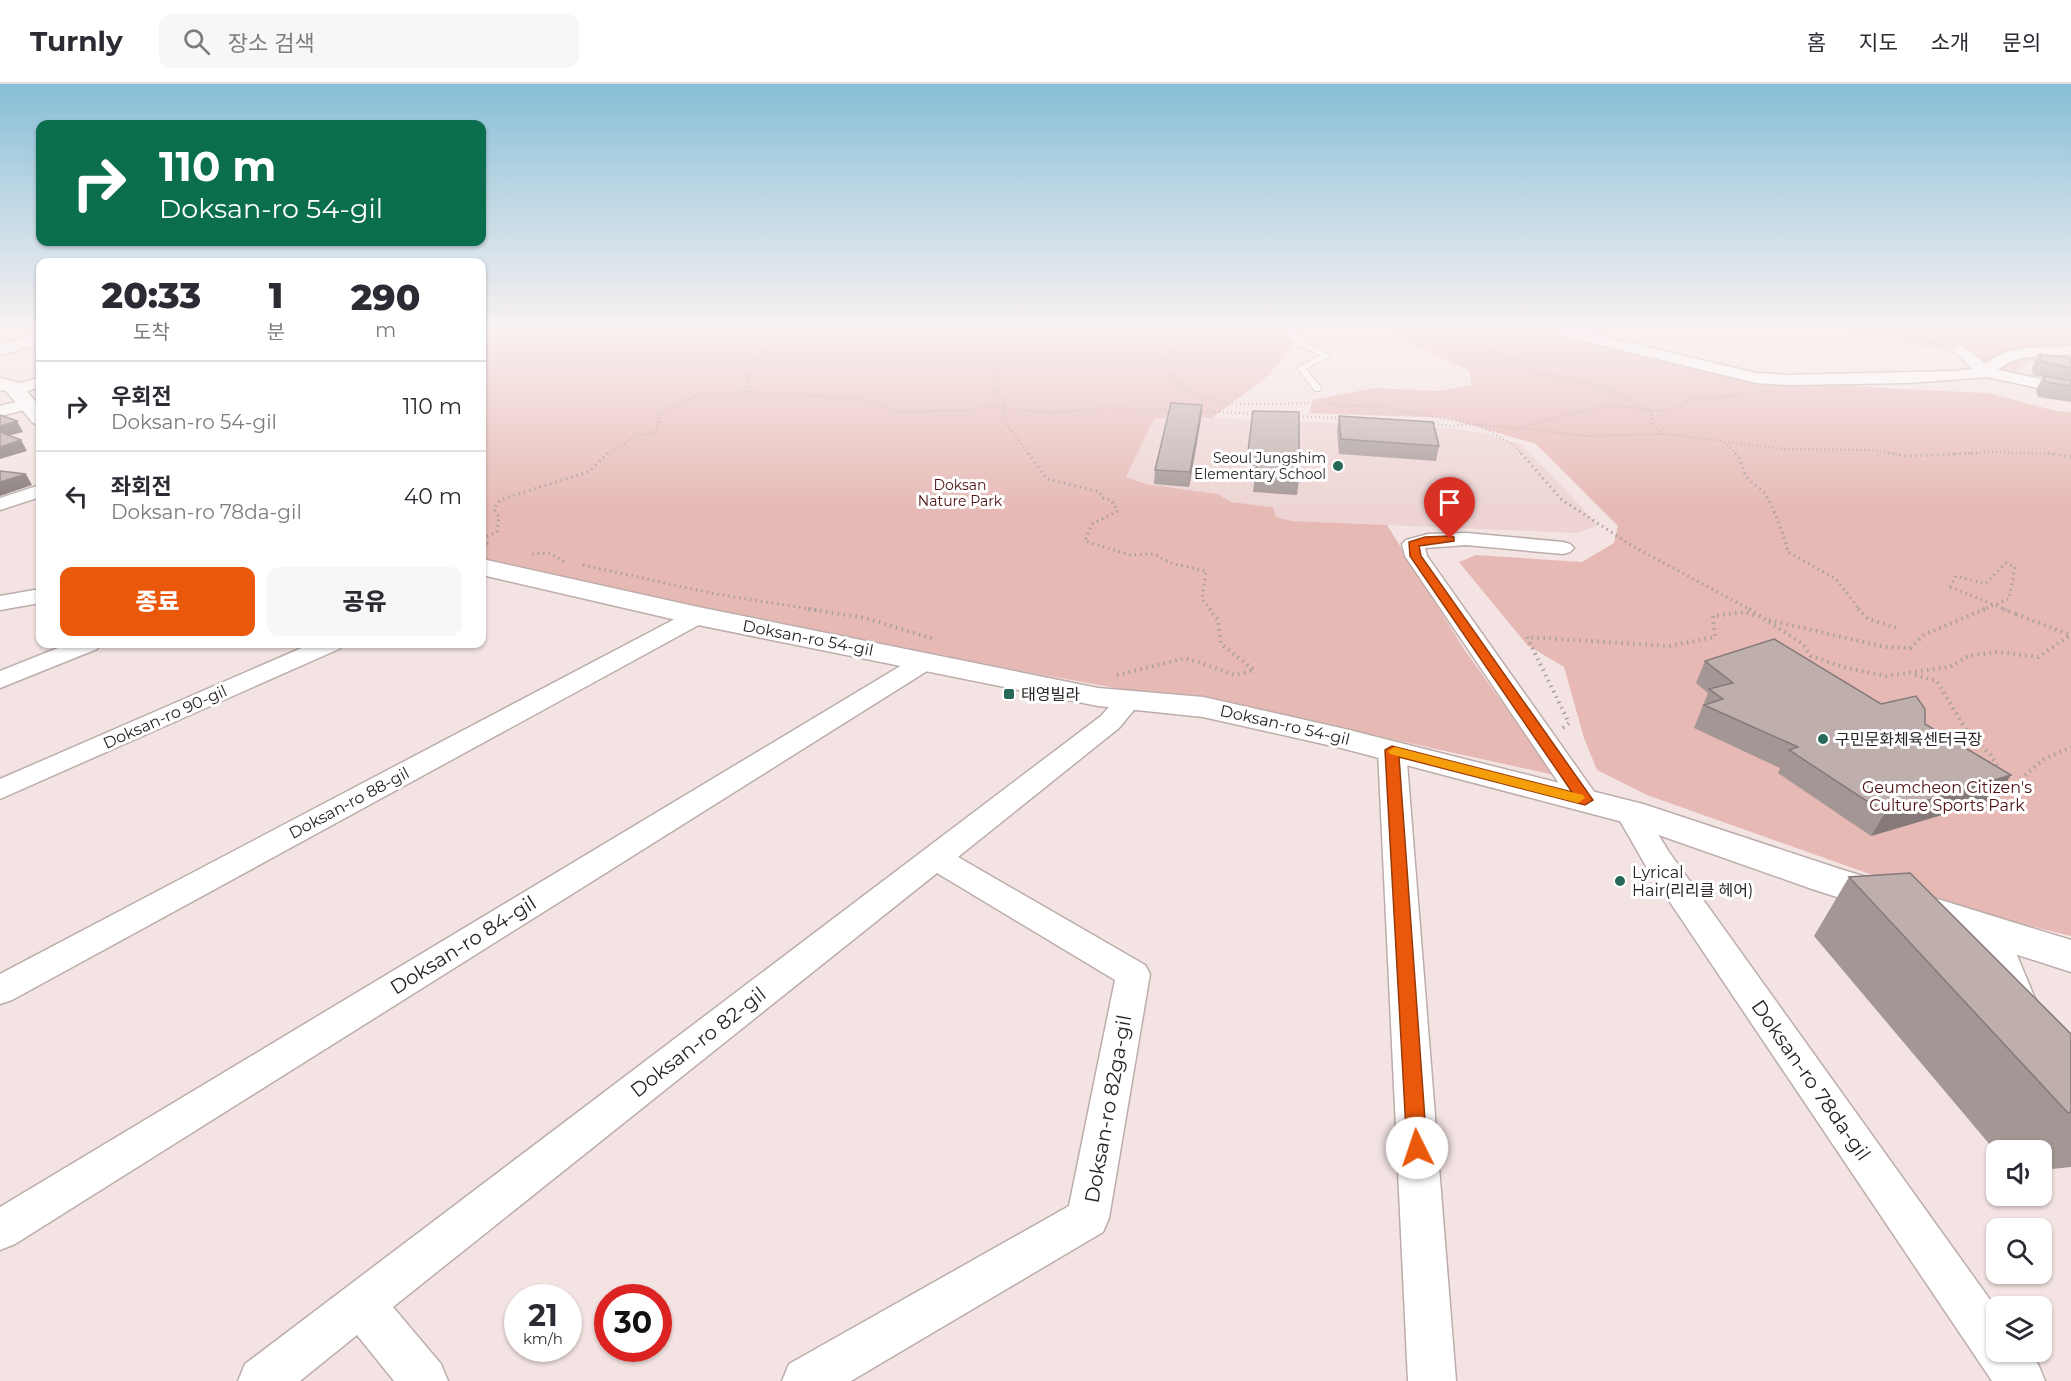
<!DOCTYPE html>
<html lang="ko">
<head>
<meta charset="utf-8">
<style>
	:root { --surface:#fff; --page:#f7f7f7; --text:#2b2b33; --muted:#7c7c81; --line:#e1e1e2; --accent:#ea580c }
	body { margin:0; font-family:Montserrat,"Noto Sans KR",sans-serif; background:var(--page); color:var(--text); height:100vh; display:flex; flex-direction:column; font-size:22px; white-space:nowrap }
	* { box-sizing:border-box; margin:0 }
	p { font-size:20px; color:var(--muted) }
	.icon { flex:none; width:33px; height:33px; fill:none; stroke:currentColor; stroke-width:2; stroke-linecap:round; stroke-linejoin:round }
	.map { position:relative; flex:1; overflow:hidden }
	.drawer { position:absolute; left:36px; top:174px; width:450px; height:390px; display:flex; flex-direction:column; background:var(--surface); border-radius:12px; box-shadow:0 2px 4px #0004 }
	.drawer>* { flex:none }
	.guide { position:absolute; left:36px; top:36px; width:450px; height:126px; border-radius:12px; box-shadow:0 2px 4px #0004; background:#0b6e4f; color:#fff; overflow:hidden }
	.buttons { position:absolute; left:1986px; top:1056px; display:grid; gap:12px }
	.buttons a { display:grid; place-items:center; width:66px; height:66px; border-radius:12px; background:var(--surface); box-shadow:0 2px 4px #0004; font-size:30px }
	.speed { position:absolute; left:504px; top:1200px; display:flex; gap:12px; font-size:30px; font-weight:700; text-align:center }
	.speed>* { display:grid; place-content:center; width:78px; height:78px; border-radius:50%; background:var(--surface); box-shadow:0 2px 4px #0004; line-height:1 }
	.speed small { font-size:15px; font-weight:400 }
	.speed .limit { border:9px solid #d22; background:#fff; color:#111 }
	.pin { position:absolute; display:grid; place-items:center; width:51px; height:51px; color:#fff; margin:-62px -26px; border-radius:50% 50% 50% 0; rotate:-45deg; box-shadow:0 0 6px #0007 }
	.pin .icon { rotate:45deg }
	.me { position:absolute; width:66px; margin:-33px; rotate:356deg; stroke-linejoin:round; filter:drop-shadow(0 0 4px #0008) }
	.turn { display:flex; align-items:center; gap:21px; height:126px; padding:0 24px; font-size:27px }
	.turn .icon { width:78px; height:78px; stroke-width:2.5 }
	.turn b { display:block; font-size:42px; line-height:51px }
	.eta { display:flex; justify-content:space-evenly; align-items:center; height:102px; text-align:center }
	.eta b { font-size:36px; font-weight:800; line-height:42px }
	.button { display:flex; gap:12px; margin-top:auto; padding:12px 24px }
	.button a { flex:1; height:69px; border-radius:12px; background:var(--accent); color:#fff; font-size:24px; font-weight:800; line-height:69px; text-align:center }
	.button a+a { background:var(--page); color:var(--text) }
	ul { padding:0; list-style:none }
	li { display:flex; align-items:center; gap:18px; height:90px; padding:0 24px; border-top:2px solid var(--line) }
	li div { flex:1 }
	li b { display:block; font-size:22px }
	li em { font-style:normal }
	header { display:flex; align-items:center; gap:36px; box-sizing:border-box; height:84px; padding:0 30px; background:var(--surface); border-bottom:2px solid var(--line) }
	header strong { font-size:28px }
	nav { display:flex; gap:33px; margin-inline-start:auto; font-size:21px }
	.search { width:420px; height:54px; background:var(--page); display:flex; align-items:center; gap:15px; box-sizing:border-box; padding:0 21px; border-radius:12px; color:var(--muted); font-size:22px }
	.map>svg:first-child { display:block }
	.built { fill:#edd4d2 }
	.green { fill:#e6b9b5 }
	.lines { fill:none; stroke-linecap:round; stroke-linejoin:round }
	.service-casing { stroke:#bcadab; stroke-width:2 }
	.minor-casing { stroke:#bcadab; stroke-width:3 }
	.tertiary-casing { stroke:#bcadab; stroke-width:3 }
	.secondary-casing { stroke:#bcadab; stroke-width:3 }
	.path-far2 { stroke:#ab9f9e; stroke-width:2; stroke-dasharray:1 3; stroke-linecap:butt }
	.path-far1 { stroke:#ab9f9e; stroke-width:3; stroke-dasharray:1.5 4; stroke-linecap:butt }
	.path { stroke:#ab9f9e; stroke-width:4; stroke-dasharray:1.5 4.5; stroke-linecap:butt }
	.service { fill:#fff; fill-rule:evenodd }
	.minor { fill:#fff; fill-rule:evenodd }
	.tertiary { fill:#fff; fill-rule:evenodd }
	.secondary { fill:#fff; fill-rule:evenodd }
	.path-bridge-far1 { stroke:#ab9f9e; stroke-width:3; stroke-dasharray:1.5 4; stroke-linecap:butt }
	.path-bridge { stroke:#ab9f9e; stroke-width:4; stroke-dasharray:1.5 4.5; stroke-linecap:butt }
	.wall { fill:#a39695 }
	.shaded-wall { fill:#857a79 }
	.building { fill:#beafad; stroke:#857a79; stroke-width:1.5 }
	.route { fill:#ea580c; stroke:#983908; stroke-width:1.5 }
	.slow { fill:#f59e0b }
	.poi-dot { fill:#276959; stroke:#fff; stroke-width:2 }
	.labels { text-anchor:middle; dominant-baseline:central; stroke-width:6; stroke-linejoin:round; paint-order:stroke }
	.far-poi-label { font-size:14px; fill:#292423; stroke:#fff; text-anchor:end }
	.far-park-label { font-size:14px; fill:#4f1112; stroke:#fff }
	.street-label { font-size:16px; fill:#292423; stroke:#fff }
	.poi-label { font-size:16px; fill:#292423; stroke:#fff; text-anchor:start }
	.park-label { font-size:16px; fill:#4f1112; stroke:#fff }
	.near-street-label { font-size:20px; fill:#292423; stroke:#fff }
</style>
</head>
<body>
<header>
<strong>Turnly</strong>
<div class="search"><svg class="icon" aria-label="search" viewBox="0 0 24 24"><circle cx="10" cy="10" r="6"/><path d="M15 15l6 6"/></svg>장소 검색</div>
<nav><a>홈</a><a>지도</a><a>소개</a><a>문의</a></nav>
</header>
<div class="map">
<svg width="2071" height="1297" viewBox="0 0 2071 1297">
	<rect width="100%" height="100%" fill="#f3e3e2"/>
	<path class="built" d="M1170,332L1451,344L1486,350L1523,361L1598,441L1576,449L1292,437L1276,433L1273,423L1231,418L1218,410L1146,400L1126,393L1154,335Z"/>
	<path class="green" d="M495,246H1285L1294,260L1269,291L1212,334L1170,332L1154,335L1126,393L1146,400L1218,410L1231,418L1273,423L1276,433L1292,437L1387,441L1464,565L1554,691L1219,617L1132,607L786,544L482,475V248Z
		M1392,246H1547L1730,293L1900,305L1988,309L2056,327L2071,328V852L1985,831L1647,711L1597,686L1584,654L1564,583L1527,561L1459,478L1476,471L1582,478L1614,459L1618,442L1536,360L1447,334L1309,329L1313,316L1374,304L1438,307L1472,301L1469,287L1406,258Z
		M1840,246H2071V283L2029,277L2015,288L1994,286L1951,267Z"/>
	<g class="lines">
		<g class="service-casing">
			<path id="service" d="M1287,246H1294L1303,258L1331,271L1306,285L1321,303V307H1315L1297,284L1321,271L1297,262Z"/>
		</g>
		<g class="minor-casing">
			<path id="minor" d="M1549,246H1576L1756,289L1788,291L1954,287L1973,285L1952,266L1959,262L1964,263L1986,280C2007,260 2044,264 2071,262V270C2049,272 2015,269 1998,286L2071,301V311L1987,293L1909,299L1788,301L1756,299L1551,249Z
				M40,293V303L16,311L8,306L10,303Z
				M27,315L33,316L35,320L33,324L0,332V322Z
				M40,401V413L0,426V414Z
				M1466,449L1563,458L1570,460L1574,464L1570,468L1563,470L1466,461L1425,464L1427,472L1595,709L1600,716L1595,723L1585,725L1575,723L1405,472L1402,460L1406,456L1428,450Z
				M40,505V519L0,526V512Z
				M698,525L706,527L710,532L706,537L12,916L0,920V890L690,527Z
				M68,560H100L97,565L0,604V587Z
				M311,560H342L339,565L0,715V695Z
				M926,570L935,572L938,577L935,582L15,1160L0,1166V1123L917,572Z
				M1130,607L1139,609L1143,615L1119,644L958,773L1145,881L1150,890L1109,1134L1103,1148L851,1297H782L789,1280L1069,1122L1115,896L937,789L393,1223L441,1280L448,1297H394L357,1251L300,1297H238L245,1280L1101,632L1121,609Z
				M1392,658L1402,660L1406,666L1456,1297H1408L1378,666L1382,660Z
				M1630,718L1640,721L1669,768L1996,1224V1268H2028L2038,1280L2045,1297H1992L1647,784L1615,728L1620,721Z
				M1990,835L2002,838L2007,847L2036,917L2031,927L2018,931L2005,927L2000,917L1973,847L1978,838Z"/>
		</g>
		<g class="tertiary-casing">
			<path id="tertiary" d="M0,294L20,299L40,323V341L33,339L6,307L0,306Z
				M482,475L698,523L1098,604L1203,613L1345,645L1643,720L1840,785L2071,856V888L1812,805L1619,737L1341,664L1203,633L1098,622L698,541L482,491Z"/>
		</g>
		<g class="secondary-casing">
			<path id="secondary" d="M40,249V260L0,271V260Z"/>
		</g>
		<path class="path-far2" d="M1017,246L991,298L1005,324L1049,329L1105,324L1174,326
			M1110,246L1131,249L1140,246
			M1181,246L1192,255L1163,275C1185,332 1262,319 1311,319
			M1461,246L1489,264L1540,289L1603,303L1652,329V341L1664,350
			M1870,246L1942,261
			M1983,246L1981,248L1984,262
			M1010,259L1050,246
			M746,308L750,281L777,258L779,246
			M1325,320L1373,322L1469,339
			M1199,327L1258,330
			M1295,332L1341,334
			M1373,335L1422,338
			M1430,339L1450,342L1476,340L1588,352L1665,350L1782,365L1872,366L1897,370
			M1479,341L1515,362L1522,370
			M1523,343C1549,337 1577,326 1604,323C1630,320 1669,337 1688,315L1743,311
			M1724,358L1736,370
			M607,370L639,351L655,349L661,329L697,311L746,308L854,314L875,319L896,328L970,326L988,322L1005,324L1002,334L1029,370
			M1948,370L1993,368L2056,370"/>
		<path class="path-far1" d="M1028,369L1047,395L1100,408L1102,414L1111,416L1118,427L1092,440L1085,457L1130,471L1154,470L1170,479L1206,487L1202,515L1211,526
			M1521,369L1562,416L1634,463L1751,526
			M1735,369C1742,377 1741,381 1745,390C1748,397 1760,403 1765,410C1771,417 1787,459 1788,468L1836,495L1860,526
			M1888,369L1908,372L1980,369
			M2048,369L2071,373
			M482,455L497,448L499,433L494,425L500,416L590,387L608,369
			M482,456L491,462
			M532,470L550,469L564,478
			M583,481L715,510L817,526
			M1950,503L1956,492L1985,500L2006,479L2015,483L2009,515L1982,526"/>
		<path class="path" d="M808,525L865,534L934,555
			M1749,525L1803,560L1811,572L1846,584L1886,592L1950,583L1968,572L1998,568L2038,573L2071,551
			M1858,525L1868,535L1897,544
			M2016,530L2070,551
			M1769,536L1885,563L1910,564L1925,550L1985,525
			M1117,591L1186,574L1235,591L1254,586L1221,560L1218,536L1209,525
			M1915,591L1937,597L1969,651L1991,671L2000,687
			M1563,644L1569,639L1527,553L1669,562L1715,553L1713,532L1744,528L1756,532
			M2005,697L2009,705L2044,675L2071,663"/>
		<use href="#service" class="service"/>
		<use href="#minor" class="minor"/>
		<use href="#tertiary" class="tertiary"/>
		<use href="#secondary" class="secondary"/>
		<path class="path-bridge-far1" d="M1950,503L2007,526"/>
		<path class="path-bridge" d="M2003,525L2016,530"/>
	</g>
	<path class="wall" d="M2039,270L2071,274V318L2038,313L2036,306L2043,293L2033,291L2032,284Z
		M1202,321L1201,335L1189,403L1154,400L1155,386Z
		M1253,327L1299,396L1297,411L1253,408L1256,382L1247,381Z
		M1339,332L1439,362L1436,377L1339,370L1337,346Z
		M1705,577L1881,620L1925,640L1996,715L1871,752L1778,689L1780,684L1694,644L1708,609L1696,599Z
		M1849,793L2071,950V1083L2042,1086V1066H1996V1068L1814,852Z"/>
	<path class="shaded-wall" d="M1202,321L1201,335L1189,403L1190,388Z
		M17,337L23,348L0,354V342Z
		M21,356L27,367L0,375V363Z
		M26,390L32,401L0,412V398Z
		M2011,691L1996,715L1871,752L1885,729Z"/>
	<path class="building" d="M2039,270L2071,274V284L2041,277Z
		M2044,292L2071,297V302L2046,298Z
		M1171,319L1202,321L1190,388L1155,386Z
		M1253,327L1299,328V396L1255,393L1258,368L1248,367Z
		M0,331L17,337L0,342Z
		M1339,332L1433,338L1439,362L1341,355Z
		M0,348L21,356L0,363Z
		M0,387L26,390L0,398Z
		M1774,555L1881,620L1916,612L1925,625V640L2011,691L1885,729L1789,666L1798,663L1704,621L1723,615L1709,605L1733,599L1705,577Z
		M1910,789L2071,950V1028L2068,1029L1849,793Z"/>
	<linearGradient id="sky" x2="0" y2="1"><stop stop-color="#88bfd7"/><stop offset="0.57" stop-color="#faf2f2"/><stop offset="1" stop-color="#faf2f2" stop-opacity="0"/></linearGradient>
	<rect width="2071" height="428" fill="url(#sky)"/>
	<path class="route" d="M1450,452L1454,453V457L1419,462L1421,472L1593,716L1585,721L1399,673L1427,1064L1424,1070L1417,1073L1410,1070L1407,1064L1385,666L1392,662L1572,708L1410,472L1409,458L1425,453Z"/>
	<path class="slow" d="M1395,663L1583,711L1585,714L1578,719L1390,670L1388,667Z"/>
	<g class="poi-dot">
		<circle cx="1338" cy="382" r="6"/>
		<rect x="1003" y="604" width="12" height="12" rx="3"/>
		<circle cx="1823" cy="655" r="6"/>
		<circle cx="1620" cy="797" r="6"/>
	</g>
	<g class="labels">
		<g class="far-poi-label">
			<text x="1326" y="374">Seoul Jungshim<tspan x="1326" dy="16">Elementary School</tspan></text>
		</g>
		<g class="far-park-label">
			<text x="960" y="401">Doksan<tspan x="960" dy="16">Nature Park</tspan></text>
		</g>
		<g class="street-label">
			<text transform="translate(808 554) rotate(11)">Doksan-ro 54-gil</text>
			<text transform="translate(165 633) rotate(-24)">Doksan-ro 90-gil</text>
			<text transform="translate(1285 641) rotate(13)">Doksan-ro 54-gil</text>
			<text transform="translate(349 719) rotate(-28)">Doksan-ro 88-gil</text>
		</g>
		<g class="poi-label">
			<text x="1021" y="610">태영빌라</text>
			<text x="1835" y="655">구민문화체육센터극장</text>
			<text x="1632" y="788">Lyrical<tspan x="1632" dy="18">Hair(리리클 헤어)</tspan></text>
		</g>
		<g class="park-label">
			<text x="1947" y="703">Geumcheon Citizen's<tspan x="1947" dy="18">Culture Sports Park</tspan></text>
		</g>
		<g class="near-street-label">
			<text transform="translate(463 861) rotate(-32)">Doksan-ro 84-gil</text>
			<text transform="translate(698 958) rotate(-38)">Doksan-ro 82-gil</text>
			<text transform="translate(1811 996) rotate(55)">Doksan-ro 78da-gil</text>
			<text transform="translate(1108 1025) rotate(-80)">Doksan-ro 82ga-gil</text>
		</g>
	</g>
</svg>
<div class="buttons">
<a><svg class="icon" aria-label="sound" viewBox="0 0 24 24"><path d="M4 9h4l5-4v14l-5-4H4zM17 9q2 3 0 6"/></svg></a>
<a><svg class="icon" aria-label="search" viewBox="0 0 24 24"><circle cx="10" cy="10" r="6"/><path d="M15 15l6 6"/></svg></a>
<a><svg class="icon" aria-label="layers" viewBox="0 0 24 24"><path d="M12 4l9 5-9 5-9-5zM3 14l9 5 9-5"/></svg></a>
</div>
<div class="speed"><div>21<small>km/h</small></div><div class="limit">30</div></div>
<div class="pin" style="left:1450px;top:455px;background:#d93025"><svg class="icon" aria-label="arrive" viewBox="0 0 24 24"><path d="M6 21V4h12l-3 4 3 4H6"/></svg></div>
<svg class="me" style="left:1417px;top:1064px" viewBox="-20 -20 40 40"><circle r="19" fill="#fff"/><path d="M0-13L10 11 0 6-10 11z" fill="#ea580c"/></svg>
<div class="guide">
<div class="turn"><svg class="icon" aria-label="right" viewBox="0 0 24 24"><path d="M7 20v-9h11M14 6l5 5-5 5"/></svg><div><b>110 m</b>Doksan-ro 54-gil</div></div>
</div>
<section class="drawer">
<div class="eta">
<div><b>20:33</b><p>도착</p></div>
<div><b>1</b><p>분</p></div>
<div><b>290</b><p>m</p></div>
</div>
<ul>
<li><svg class="icon" aria-label="right" viewBox="0 0 24 24"><path d="M7 20v-9h11M14 6l5 5-5 5"/></svg><div><b>우회전</b><p>Doksan-ro 54-gil</p></div><em>110 m</em></li>
<li><svg class="icon" aria-label="left" viewBox="0 0 24 24"><path d="M17 20v-9H6M10 6l-5 5 5 5"/></svg><div><b>좌회전</b><p>Doksan-ro 78da-gil</p></div><em>40 m</em></li>
</ul>
<div class="button"><a>종료</a><a>공유</a></div>
</section>
</div>
</body>
</html>
